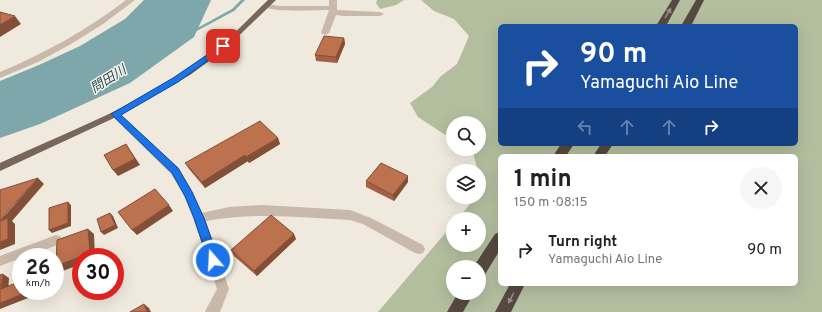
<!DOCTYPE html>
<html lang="en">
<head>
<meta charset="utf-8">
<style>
	:root { --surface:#fff; --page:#f6f6f6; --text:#202124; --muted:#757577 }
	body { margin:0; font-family:Overpass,"Noto Sans JP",sans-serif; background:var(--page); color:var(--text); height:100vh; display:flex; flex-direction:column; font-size:15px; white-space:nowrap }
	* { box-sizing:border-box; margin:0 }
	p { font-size:13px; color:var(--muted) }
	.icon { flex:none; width:22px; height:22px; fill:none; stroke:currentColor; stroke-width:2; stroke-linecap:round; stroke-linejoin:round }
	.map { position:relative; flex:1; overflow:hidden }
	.panel { position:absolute; left:498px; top:154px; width:300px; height:132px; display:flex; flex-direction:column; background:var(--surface); border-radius:6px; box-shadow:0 4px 16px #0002 }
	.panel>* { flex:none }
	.banner { position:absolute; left:498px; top:24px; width:300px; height:122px; border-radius:6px; box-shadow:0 4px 16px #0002; background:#1a4fa0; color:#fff; overflow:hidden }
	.fabs { position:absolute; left:446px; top:116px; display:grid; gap:8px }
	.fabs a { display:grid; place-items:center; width:40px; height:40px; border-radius:50%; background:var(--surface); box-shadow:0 4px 16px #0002; font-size:20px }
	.speed { position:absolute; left:12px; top:248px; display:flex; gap:8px; font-size:20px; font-weight:700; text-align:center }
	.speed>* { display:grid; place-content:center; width:52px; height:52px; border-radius:50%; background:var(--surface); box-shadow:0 4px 16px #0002; line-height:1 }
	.speed small { font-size:10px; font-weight:400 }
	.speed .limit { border:6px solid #d22; background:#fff; color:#111 }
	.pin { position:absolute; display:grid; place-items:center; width:34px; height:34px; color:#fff; margin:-17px; border-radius:8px; box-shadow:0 2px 6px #0006 }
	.me { position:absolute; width:44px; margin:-22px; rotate:341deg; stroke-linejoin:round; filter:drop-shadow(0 0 3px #0008) }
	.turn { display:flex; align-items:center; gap:14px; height:84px; padding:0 16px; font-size:18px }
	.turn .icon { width:52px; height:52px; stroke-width:2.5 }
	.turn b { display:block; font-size:28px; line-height:34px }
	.lanes { display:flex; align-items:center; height:38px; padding:0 16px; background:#0003; justify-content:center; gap:20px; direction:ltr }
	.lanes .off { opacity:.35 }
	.round { display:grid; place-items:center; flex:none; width:42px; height:42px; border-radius:21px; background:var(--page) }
	.head { display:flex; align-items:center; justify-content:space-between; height:68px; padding:0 16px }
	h1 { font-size:24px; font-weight:700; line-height:30px }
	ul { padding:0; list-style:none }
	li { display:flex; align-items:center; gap:12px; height:56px; padding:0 16px }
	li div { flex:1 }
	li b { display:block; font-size:15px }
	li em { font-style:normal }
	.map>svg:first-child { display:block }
	.green { fill:#b2be9e; fill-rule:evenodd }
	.water { fill:#7ea7ab }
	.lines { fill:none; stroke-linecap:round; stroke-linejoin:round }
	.stream { fill:#7ea7ab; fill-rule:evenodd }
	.minor { fill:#c8b9aa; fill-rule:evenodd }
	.major { fill:#76665b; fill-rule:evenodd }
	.highway { fill:#564941; fill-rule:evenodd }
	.wall { fill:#a26144 }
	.shaded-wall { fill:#844f37 }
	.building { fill:#bc714f; stroke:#844f37 }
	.oneway { fill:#978d84 }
	.route { fill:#1a73e8; stroke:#114b97 }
	.labels { text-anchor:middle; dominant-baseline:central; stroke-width:3; stroke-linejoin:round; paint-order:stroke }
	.water-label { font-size:13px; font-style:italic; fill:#224d54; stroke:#f8f2e9 }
</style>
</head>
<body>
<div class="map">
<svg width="822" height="312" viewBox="0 0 822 312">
	<rect width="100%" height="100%" fill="#f0e9dd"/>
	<path class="green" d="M377,0H404L396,5L380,9L376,3Z
		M421,0H822V312H378L453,224V245H479V219H458L473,200L474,197H479V171H478L473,153L467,149H479V123H453V140L418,117L410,103L432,87L441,76L457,64L469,36L454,19L434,11ZM500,26H796V144H500ZM500,156H796V284H500ZM453,267H479V293H453Z"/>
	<path class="water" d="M144,0H211L194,37L130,83L40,124L0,138V81L39,65L80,46L125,19Z"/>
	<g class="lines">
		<path class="stream" d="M241,0H245L234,11L193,33H192L190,32L232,9Z"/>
		<path class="minor" d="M126,0H135L103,24L71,44L38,62L0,78V72C45,53 87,30 126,0Z
			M329,0H337V10L380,12L384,14L380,16H344L336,15L329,33L325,35L321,33L329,10C316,10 272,13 262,6L266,4L280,6H329Z
			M115,111L118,112L179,168L193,192L202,213L229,207L262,205L350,210L371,218L423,245L425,249L423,253L419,254L415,253L363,224L350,220C301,217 254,212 206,221L229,289L220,312H205C208,305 213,297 217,289L193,218L184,196L171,174L112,116L110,114Z
			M56,235L60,236L62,240L60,244L25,257H21V258L0,266V256Z"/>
		<path class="major" d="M268,0H276L223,51L190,75L112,119L0,171V163C70,131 149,101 210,54C231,38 249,18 268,0Z"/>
		<path class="highway" d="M672,0H680L666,26H656Z
			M696,0H704L691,26H681Z
			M561,144H574L566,156H553Z
			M601,144H613L605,156H593Z
			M500,232V250L484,276L479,278V267L474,266L495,234Z
			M510,284H525L511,312H495Z
			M458,293H474L463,312H447Z"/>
	</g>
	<path class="wall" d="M344,38L345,44L337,63L316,61L315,55Z
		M278,138L280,144L249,163L248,161L205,188L189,169L185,163Z
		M366,181L408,182L394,201L366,187Z
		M296,239L257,276L234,256L231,250Z"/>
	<path class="shaded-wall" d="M15,16L21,24L0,37V25Z
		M344,38L345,44L337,63L336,57Z
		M278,138L280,144L249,163L246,157Z
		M126,144L140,165L118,176L113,170Z
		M245,155L248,161L205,188L202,182Z
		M408,176V182L394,201L393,195Z
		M38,178L44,184L12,221L15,224V244L0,250V221Z
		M68,202L71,205V226L52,233L49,230Z
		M169,205L173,211L137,235L132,230Z
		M110,213L113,216L118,228L104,235L101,232Z
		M88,229L94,234L95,257H81V264L63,271L56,266Z
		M294,234L296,239L257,276L254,271Z
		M3,274L9,278L8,293L1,289Z
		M55,278L58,286L55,287Z
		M30,291H46L0,309V303Z
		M144,304L149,308L151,312H147Z"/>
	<path class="building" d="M0,12L15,16L0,25Z
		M324,36L344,38L336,57L315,55Z
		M260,121L278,138L246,157L245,155L202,182L185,163Z
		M126,144L135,159L113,170L104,155Z
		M381,163L408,176L393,195L366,181Z
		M38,178L6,213L0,221V190Z
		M155,189L169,205L132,230L118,212Z
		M68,202V223L49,230V208Z
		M110,213L115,225L101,232L97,219Z
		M271,215L294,234L254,271L231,250Z
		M8,218V239L0,242V221Z
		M88,229L90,253L56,266L57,240Z
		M3,274L1,289L21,281V291H30L0,303V275Z
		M144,304L147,312H130Z"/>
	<defs><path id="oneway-solid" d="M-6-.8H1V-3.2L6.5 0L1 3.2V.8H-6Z"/></defs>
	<g class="oneway">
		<use href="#oneway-solid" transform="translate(668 13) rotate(-59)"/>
		<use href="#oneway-solid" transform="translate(511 298) rotate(118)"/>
	</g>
	<path class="route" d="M223,44L226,46L225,48L178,82L121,115L178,168L192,192L204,218L219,260L217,264L213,265L209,264L208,260L194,218L185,196L172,173L111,114L173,78Z"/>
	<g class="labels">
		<g class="water-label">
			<text transform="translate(109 80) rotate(-32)">問田川</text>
		</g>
	</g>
</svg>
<div class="fabs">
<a><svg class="icon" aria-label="search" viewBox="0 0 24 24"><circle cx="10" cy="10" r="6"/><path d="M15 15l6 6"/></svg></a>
<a><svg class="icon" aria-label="layers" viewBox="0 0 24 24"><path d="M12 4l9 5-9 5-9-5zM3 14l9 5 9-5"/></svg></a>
<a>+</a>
<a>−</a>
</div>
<div class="speed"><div>26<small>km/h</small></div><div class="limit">30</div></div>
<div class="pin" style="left:223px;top:46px;background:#d93025"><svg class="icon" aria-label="arrive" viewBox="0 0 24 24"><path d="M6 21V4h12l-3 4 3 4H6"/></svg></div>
<svg class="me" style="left:213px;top:260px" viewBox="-20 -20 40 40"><circle r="17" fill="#1a73e8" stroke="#fff" stroke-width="3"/><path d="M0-11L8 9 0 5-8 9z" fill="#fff"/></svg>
<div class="banner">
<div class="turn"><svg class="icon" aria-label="right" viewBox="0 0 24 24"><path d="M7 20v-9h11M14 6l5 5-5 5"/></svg><div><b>90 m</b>Yamaguchi Aio Line</div></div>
<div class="lanes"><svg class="icon off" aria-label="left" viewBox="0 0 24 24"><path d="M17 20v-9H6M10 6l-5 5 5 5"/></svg><svg class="icon off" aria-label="ahead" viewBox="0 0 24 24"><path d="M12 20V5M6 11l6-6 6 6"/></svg><svg class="icon off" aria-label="ahead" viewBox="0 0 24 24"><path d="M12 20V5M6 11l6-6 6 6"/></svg><svg class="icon" aria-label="right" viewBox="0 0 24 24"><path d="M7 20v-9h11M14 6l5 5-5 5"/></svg></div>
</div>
<section class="panel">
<div class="head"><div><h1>1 min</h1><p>150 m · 08:15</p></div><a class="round"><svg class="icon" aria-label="close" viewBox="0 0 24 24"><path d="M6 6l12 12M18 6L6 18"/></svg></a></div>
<ul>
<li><svg class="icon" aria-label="right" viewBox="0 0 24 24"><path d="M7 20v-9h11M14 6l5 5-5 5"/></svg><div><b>Turn right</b><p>Yamaguchi Aio Line</p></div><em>90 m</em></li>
</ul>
</section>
</div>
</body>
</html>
